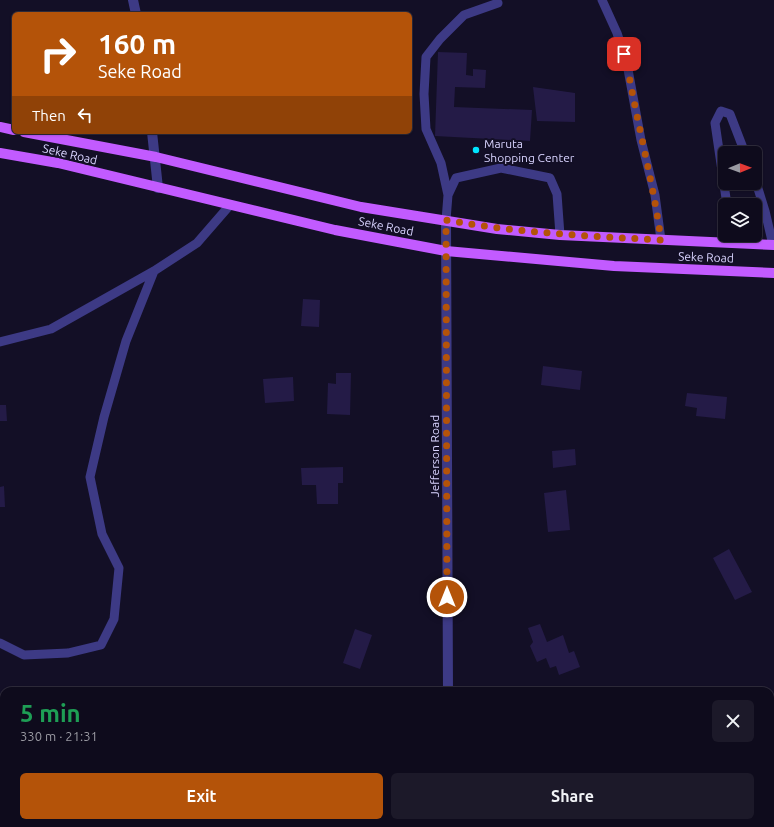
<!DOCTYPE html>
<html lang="en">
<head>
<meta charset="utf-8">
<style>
	:root { --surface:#0e0b1c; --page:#1c1929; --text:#f1f3f6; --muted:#9b9ba3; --line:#2e2b3b; --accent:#b45309 }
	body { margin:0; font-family:Ubuntu,sans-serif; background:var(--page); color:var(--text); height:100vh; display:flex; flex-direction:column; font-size:15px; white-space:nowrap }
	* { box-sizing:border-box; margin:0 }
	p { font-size:13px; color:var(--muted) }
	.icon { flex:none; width:22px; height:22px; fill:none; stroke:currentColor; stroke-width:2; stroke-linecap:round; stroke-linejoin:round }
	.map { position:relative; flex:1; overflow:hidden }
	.side { position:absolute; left:0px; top:687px; width:774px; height:140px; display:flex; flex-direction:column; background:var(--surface); border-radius:12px 12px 0 0; box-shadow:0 1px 3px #0004,0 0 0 1px var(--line) }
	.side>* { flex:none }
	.banner { position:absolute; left:12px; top:12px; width:400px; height:122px; border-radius:6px; box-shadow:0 1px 3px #0004,0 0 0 1px var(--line); background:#b45309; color:#fff; overflow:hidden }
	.needle { width:26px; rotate:89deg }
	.buttons { position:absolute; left:718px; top:146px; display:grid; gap:8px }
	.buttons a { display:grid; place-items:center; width:44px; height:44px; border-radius:6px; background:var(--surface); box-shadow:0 1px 3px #0004,0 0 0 1px var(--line); font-size:20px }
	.pin { position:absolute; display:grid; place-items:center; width:34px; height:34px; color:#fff; margin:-17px; border-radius:8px; box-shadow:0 2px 6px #0006 }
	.me { position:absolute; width:44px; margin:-22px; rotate:0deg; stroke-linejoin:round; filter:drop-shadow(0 0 3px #0008) }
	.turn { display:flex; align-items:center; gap:14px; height:84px; padding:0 20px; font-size:18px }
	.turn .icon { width:52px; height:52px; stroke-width:2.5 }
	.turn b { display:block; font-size:28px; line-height:34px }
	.then { display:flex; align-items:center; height:38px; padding:0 20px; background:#0003; gap:8px; font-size:15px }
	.round { display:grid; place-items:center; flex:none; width:42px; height:42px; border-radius:6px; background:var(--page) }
	.head { display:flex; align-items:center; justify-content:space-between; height:68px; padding:0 20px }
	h1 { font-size:24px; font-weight:700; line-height:30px; color:#1e9e55 }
	.action { display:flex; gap:8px; margin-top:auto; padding:8px 20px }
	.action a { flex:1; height:46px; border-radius:6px; background:var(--accent); color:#fff; font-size:16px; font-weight:700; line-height:46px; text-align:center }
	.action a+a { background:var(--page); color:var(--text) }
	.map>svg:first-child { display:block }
	.building { fill:#241b47 }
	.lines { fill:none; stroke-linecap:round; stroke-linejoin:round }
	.service { stroke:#3d3a85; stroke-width:9 }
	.minor { stroke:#3d3a85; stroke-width:10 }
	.primary { stroke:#c25bff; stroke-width:10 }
	.route { stroke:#b45309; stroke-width:7; stroke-dasharray:0 12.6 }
	.poi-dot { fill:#00e5ff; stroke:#130f26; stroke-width:1.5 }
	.labels { text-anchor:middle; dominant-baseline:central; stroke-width:4; stroke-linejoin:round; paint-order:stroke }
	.poi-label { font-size:12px; fill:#d9d4ff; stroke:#130f26; text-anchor:start }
	.street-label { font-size:12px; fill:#d9d4ff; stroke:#130f26 }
</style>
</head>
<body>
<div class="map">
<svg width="774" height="827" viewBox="0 0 774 827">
	<rect width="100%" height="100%" fill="#130f26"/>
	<path class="building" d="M438,52L467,53L466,75L473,76V69L486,70L485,88L455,87L454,107L532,110L530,141L435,136Z
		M533,87L575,93V122L537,121Z
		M303,299L320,300L319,327L301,326Z
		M543,366L582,371L580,390L541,385Z
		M336,373H351L350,415L327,414L328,383L336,384Z
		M293,377L294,401L265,403L263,379Z
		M687,393L727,397L725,419L696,416L697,408L685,406Z
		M0,405H6L7,421H0Z
		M575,449L576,465L553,468L552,451Z
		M343,467V483H338V504H317L316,485H302L301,468Z
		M4,486L5,507H0V487Z
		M566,490L570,530L548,532L544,493Z
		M729,549L752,592L735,600L713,558Z
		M540,624L547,642L563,635L569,653L574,651L580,667L559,675L556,666L550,668L546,658L537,662L530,646L533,642L528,628Z
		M355,629L372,635L360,669L343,663Z"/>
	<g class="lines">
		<path class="service" d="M602,0L617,33L627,64L641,140L655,195L661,240
			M755,179L765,211L773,245
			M448,195L441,163L426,129L424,94L426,57L440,39L464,15L498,3
			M727,205L715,123L721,111L730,114L745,153
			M446,220L448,195L456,178L501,168L550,178L557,194L560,235
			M0,342L51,329L154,271L197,243L230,205
			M0,643L24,655L68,653L101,645L114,619L119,568L102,534L90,477L104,417L126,341L154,271"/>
		<path class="minor" d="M133,0L136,14
			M152,132L158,188
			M446,220L448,691
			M770,798L774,796
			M457,823V827
			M715,827L723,823"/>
		<path class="primary" d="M0,127L14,130
			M24,132L156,157L361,207L497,229L560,235L774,245
			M0,153L58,163L335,230L446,251L614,266L774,273"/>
	</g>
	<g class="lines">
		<path class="route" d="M447,597L446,220C519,233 588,236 661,240C653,181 637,123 627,64L624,54"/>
	</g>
	<circle class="poi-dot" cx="476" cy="150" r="4"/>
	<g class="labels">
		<g class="poi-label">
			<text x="484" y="143">Maruta<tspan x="484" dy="14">Shopping Center</tspan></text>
		</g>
		<g class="street-label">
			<text transform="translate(70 154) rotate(13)">Seke Road</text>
			<text transform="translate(386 226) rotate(11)">Seke Road</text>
			<text transform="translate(706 257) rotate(2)">Seke Road</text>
			<text transform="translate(434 456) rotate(-90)">Jefferson Road</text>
		</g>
	</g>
</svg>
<div class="buttons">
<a><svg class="needle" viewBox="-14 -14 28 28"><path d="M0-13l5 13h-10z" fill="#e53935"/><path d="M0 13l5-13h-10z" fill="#9b9ba3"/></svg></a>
<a><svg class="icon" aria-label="layers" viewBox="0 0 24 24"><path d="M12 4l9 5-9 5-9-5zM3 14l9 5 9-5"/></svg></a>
</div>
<div class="pin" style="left:624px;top:54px;background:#d93025"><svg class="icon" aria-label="arrive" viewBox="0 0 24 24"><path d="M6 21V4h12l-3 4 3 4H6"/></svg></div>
<svg class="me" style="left:447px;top:597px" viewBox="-20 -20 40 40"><circle r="17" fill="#b45309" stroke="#fff" stroke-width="3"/><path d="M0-11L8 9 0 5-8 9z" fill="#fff"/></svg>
<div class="banner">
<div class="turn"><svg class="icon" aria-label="right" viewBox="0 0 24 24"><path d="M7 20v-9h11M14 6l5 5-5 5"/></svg><div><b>160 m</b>Seke Road</div></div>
<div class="then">Then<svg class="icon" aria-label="left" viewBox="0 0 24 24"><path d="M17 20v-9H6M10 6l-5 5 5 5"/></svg></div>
</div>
<section class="side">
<div class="head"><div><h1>5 min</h1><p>330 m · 21:31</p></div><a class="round"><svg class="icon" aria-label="close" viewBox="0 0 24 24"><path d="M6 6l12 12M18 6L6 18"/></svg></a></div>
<div class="action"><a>Exit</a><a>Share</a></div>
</section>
</div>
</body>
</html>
